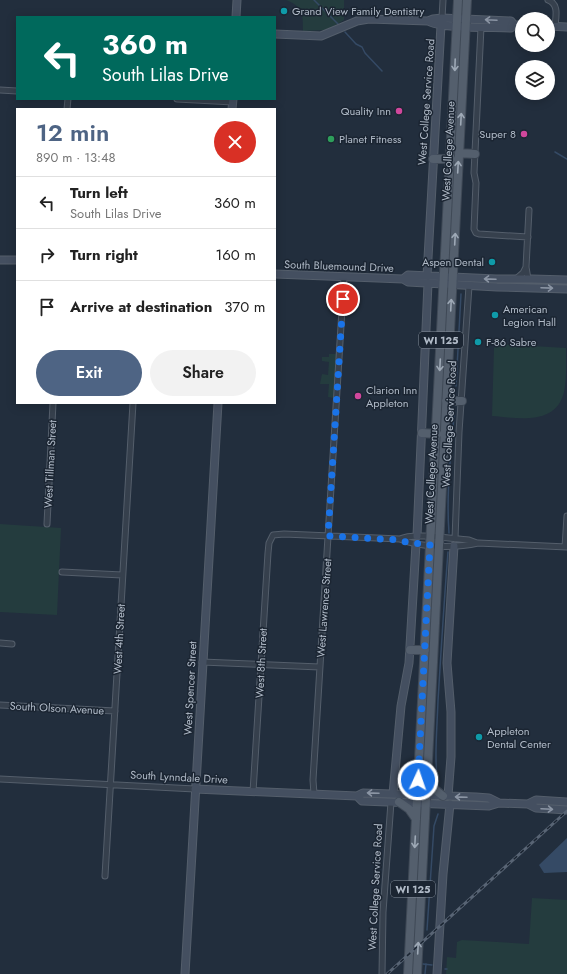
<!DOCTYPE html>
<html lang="en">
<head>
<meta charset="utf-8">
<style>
	:root { --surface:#fff; --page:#f2f2f2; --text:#222; --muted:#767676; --line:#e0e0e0; --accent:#4e6484 }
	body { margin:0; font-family:Jost,sans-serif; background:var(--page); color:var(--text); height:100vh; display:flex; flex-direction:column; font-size:15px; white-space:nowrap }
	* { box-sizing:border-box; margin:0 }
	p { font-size:13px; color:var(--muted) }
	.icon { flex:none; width:22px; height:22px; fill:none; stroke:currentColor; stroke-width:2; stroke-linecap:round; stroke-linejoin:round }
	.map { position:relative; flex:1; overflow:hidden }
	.drawer { position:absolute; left:16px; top:108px; width:260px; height:296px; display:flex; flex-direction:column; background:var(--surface); border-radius:0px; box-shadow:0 2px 10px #0003 }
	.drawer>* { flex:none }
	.top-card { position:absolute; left:16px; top:16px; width:260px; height:84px; border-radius:0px; box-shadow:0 2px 10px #0003; background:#00695c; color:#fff; overflow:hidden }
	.tools { position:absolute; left:515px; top:12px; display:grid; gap:8px }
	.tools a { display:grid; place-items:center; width:40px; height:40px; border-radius:50%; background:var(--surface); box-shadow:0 2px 10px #0003; font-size:20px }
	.pin { position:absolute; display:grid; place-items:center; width:34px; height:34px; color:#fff; margin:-17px; border:2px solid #fff; border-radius:50%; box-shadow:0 1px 4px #0007 }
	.me { position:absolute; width:44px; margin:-22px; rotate:3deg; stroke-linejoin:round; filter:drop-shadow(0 0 3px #0008) }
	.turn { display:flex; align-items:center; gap:14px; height:84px; padding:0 20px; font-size:18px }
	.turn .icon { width:52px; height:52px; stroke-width:2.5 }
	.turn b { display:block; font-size:28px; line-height:34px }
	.round { display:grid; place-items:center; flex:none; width:42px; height:42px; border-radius:21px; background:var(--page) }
	.head { display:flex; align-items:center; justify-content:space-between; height:68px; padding:0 20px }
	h1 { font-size:24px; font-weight:600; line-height:30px; color:var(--accent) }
	.primary-button { display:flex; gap:8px; margin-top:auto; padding:8px 20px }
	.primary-button a { flex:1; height:46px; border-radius:24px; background:var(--accent); color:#fff; font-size:16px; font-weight:600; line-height:46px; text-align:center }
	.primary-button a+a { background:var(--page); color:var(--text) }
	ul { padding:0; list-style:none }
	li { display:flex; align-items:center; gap:12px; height:52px; padding:0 20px; border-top:1px solid var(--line) }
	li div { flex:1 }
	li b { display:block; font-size:15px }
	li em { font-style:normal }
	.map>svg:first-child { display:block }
	.green { fill:#243c3e }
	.water { fill:#354a65 }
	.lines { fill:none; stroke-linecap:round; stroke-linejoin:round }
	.stream { stroke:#354a65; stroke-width:1.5 }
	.street-casing { stroke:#545e6b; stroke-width:7 }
	.secondary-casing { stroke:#545e6b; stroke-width:9 }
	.primary-casing { stroke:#3f4956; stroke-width:10 }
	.street { stroke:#36404d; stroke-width:5 }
	.secondary { stroke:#444f60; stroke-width:7 }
	.primary { stroke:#545f6d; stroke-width:8 }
	.rail-casing { stroke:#586474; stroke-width:3 }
	.rail { stroke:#1b2532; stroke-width:1.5; stroke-dasharray:4.5; stroke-linecap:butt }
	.oneway { stroke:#8b95a4 }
	.oneway2 { stroke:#9ea9b6 }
	.route { stroke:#1a73e8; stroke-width:7; stroke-dasharray:0 12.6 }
	.culture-dot { fill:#0f9aa8; stroke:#1b2532; stroke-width:1.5 }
	.hotel-dot { fill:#d1479c; stroke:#1b2532; stroke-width:1.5 }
	.leisure-dot { fill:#2e9e5b; stroke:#1b2532; stroke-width:1.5 }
	.labels { text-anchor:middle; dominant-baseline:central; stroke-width:3; stroke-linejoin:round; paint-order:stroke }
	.shield { fill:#1b2532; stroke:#848e9b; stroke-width:1 }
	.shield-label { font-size:10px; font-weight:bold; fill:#b1bbc8 }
	.poi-label { font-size:11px; fill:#b1bbc8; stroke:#1b2532; text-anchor:start }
	.street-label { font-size:11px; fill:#b1bbc8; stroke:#1b2532 }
</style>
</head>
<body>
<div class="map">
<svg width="567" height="974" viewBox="0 0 567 974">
	<rect width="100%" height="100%" fill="#222e3d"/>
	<path class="green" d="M286,0H344V20L327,30L303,31C303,15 303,6 286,0Z
		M498,344L566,348C566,362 567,378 564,392C556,426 517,418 492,416L494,348Z
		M329,354H336L334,398L328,397L329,384H320L322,374L328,375L329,362L322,361V357H329Z
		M0,524L61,528L57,615L0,612Z
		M532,898L567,900V974H446L447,957L456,958L457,942L462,940L529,944Z"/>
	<path class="water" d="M567,838V872L544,873L539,865Z"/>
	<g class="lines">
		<path class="stream" d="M314,0L338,24
			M345,32L356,44L362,47L365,53L382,71
			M555,152L567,159
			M456,386L461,294
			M449,533C446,493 451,454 454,415
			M438,787C434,759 437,730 438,701C441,651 444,602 448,552
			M427,930L434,826L438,814
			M423,964L432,965
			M445,969H447
			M425,974L426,964"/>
		<g class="street-casing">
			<path id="street" d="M548,0C559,4 556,16 555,26
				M442,18L443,0
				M481,27L474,173L476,183L474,229L476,233L479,234L528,237
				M0,90L17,91
				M177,99L233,102
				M67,109L68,99
				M516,279L523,273L526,267
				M528,279L526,267L529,210
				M47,524L53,403
				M400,539C414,532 452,539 469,540L477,543
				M455,539L459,432L469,286
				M565,547L567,516
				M62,572L122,575
				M0,643L12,644
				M202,662L320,667
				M0,705L115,711
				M0,779L195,789
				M253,792L268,553L269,543L273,535L284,534L400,539C420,548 457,548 478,543L567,547
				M314,794L313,780L344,277
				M105,876L133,403
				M382,974L383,912L391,802"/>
		</g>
		<g class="secondary-casing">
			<path id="secondary" d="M236,17L237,0
				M428,21C441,29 493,27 511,28L514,25H522
				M548,26L567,27
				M275,34L321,36L357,21L369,19L428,21L433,19L442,18L511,21L514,25
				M232,109L233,99
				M0,260H17
				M275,274L403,279L408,282L497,287L567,289
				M427,276L441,25
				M403,279L408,275L496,279H532L567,280
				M417,536L428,283
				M195,789L357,796L363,793L476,797L489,798L499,803
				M393,794L401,706L409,663L416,544
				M357,796L362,801L489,806L499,803L528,804L536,808L567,810
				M448,796L451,757V712L447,663L454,546
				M528,804L536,800L567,802
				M185,974L218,403
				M437,974L443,874L450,804"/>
		</g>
		<g class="primary-casing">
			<path id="primary" d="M459,153L475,154
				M433,159H451
				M446,401H462
				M422,433L437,434
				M410,650H425
				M426,780L433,788L443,796
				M399,802L409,809L416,819
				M408,974L458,0
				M417,974L467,0"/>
		</g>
		<use href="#street" class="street"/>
		<use href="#secondary" class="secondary"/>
		<use href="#primary" class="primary"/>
		<g class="rail-casing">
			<path id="rail" d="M387,974L567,811"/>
		</g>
		<use href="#rail" class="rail"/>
	</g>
	<defs><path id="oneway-shaft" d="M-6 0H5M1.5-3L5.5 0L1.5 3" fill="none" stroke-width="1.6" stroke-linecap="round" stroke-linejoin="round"/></defs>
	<g class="oneway">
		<use href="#oneway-shaft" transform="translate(491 20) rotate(-177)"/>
		<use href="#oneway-shaft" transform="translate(490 279) rotate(-178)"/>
		<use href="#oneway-shaft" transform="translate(547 288) rotate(2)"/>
		<use href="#oneway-shaft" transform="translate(373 793) rotate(-178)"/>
		<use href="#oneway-shaft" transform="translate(461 797) rotate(-178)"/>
		<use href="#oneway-shaft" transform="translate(547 809) rotate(3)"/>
	</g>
	<g class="oneway2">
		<use href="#oneway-shaft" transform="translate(455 65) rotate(92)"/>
		<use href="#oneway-shaft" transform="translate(461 119) rotate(-87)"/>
		<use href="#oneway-shaft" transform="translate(458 167) rotate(-87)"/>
		<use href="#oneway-shaft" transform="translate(455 239) rotate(-87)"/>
		<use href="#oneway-shaft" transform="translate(451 305) rotate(-87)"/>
		<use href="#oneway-shaft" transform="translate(440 365) rotate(93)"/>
		<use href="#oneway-shaft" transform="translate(415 842) rotate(93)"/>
		<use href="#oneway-shaft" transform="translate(418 948) rotate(-87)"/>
	</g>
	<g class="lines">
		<path class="route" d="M343,299L328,536L400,540L406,542L430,545L418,780"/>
	</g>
	<g class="culture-dot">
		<circle cx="284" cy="11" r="4"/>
		<circle cx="492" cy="262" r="4"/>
		<circle cx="495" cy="315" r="4"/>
		<circle cx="478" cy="342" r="4"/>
		<circle cx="479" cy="737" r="4"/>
	</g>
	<g class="hotel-dot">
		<circle cx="399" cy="111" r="4"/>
		<circle cx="524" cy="134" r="4"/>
		<circle cx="358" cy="396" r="4"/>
	</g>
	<circle class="leisure-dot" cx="331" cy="139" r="4"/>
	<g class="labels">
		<g class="shield">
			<rect x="419" y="332" width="44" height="16" rx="3"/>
			<rect x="391" y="881" width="44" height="16" rx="3"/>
		</g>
		<g class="shield-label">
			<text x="441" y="340">WI 125</text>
			<text x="413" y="889">WI 125</text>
		</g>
		<g class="poi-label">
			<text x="292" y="11">Grand View Family Dentistry</text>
			<text x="391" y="111" text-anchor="end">Quality Inn</text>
			<text x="516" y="134" text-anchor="end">Super 8</text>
			<text x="339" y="139">Planet Fitness</text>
			<text x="484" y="262" text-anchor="end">Aspen Dental</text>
			<text x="503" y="309">American<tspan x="503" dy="13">Legion Hall</tspan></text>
			<text x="486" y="342">F-86 Sabre</text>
			<text x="366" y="390">Clarion Inn<tspan x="366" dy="13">Appleton</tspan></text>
			<text x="487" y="731">Appleton<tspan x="487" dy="13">Dental Center</tspan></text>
		</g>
		<g class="street-label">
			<text transform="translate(426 102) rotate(-86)">West College Service Road</text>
			<text transform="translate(448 151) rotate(-87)">West College Avenue</text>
			<text transform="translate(339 266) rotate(2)">South Bluemound Drive</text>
			<text transform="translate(449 424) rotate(-87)">West College Service Road</text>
			<text transform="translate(50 464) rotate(-87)">West Tillman Street</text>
			<text transform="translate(431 474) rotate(-87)">West College Avenue</text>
			<text transform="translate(324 608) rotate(-86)">West Lawrence Street</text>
			<text transform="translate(119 639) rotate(-87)">West 4th Street</text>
			<text transform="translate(261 663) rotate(-87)">West 8th Street</text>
			<text transform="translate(190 688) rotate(-87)">West Spencer Street</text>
			<text transform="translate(57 708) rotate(3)">South Olson Avenue</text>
			<text transform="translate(179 777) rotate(3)">South Lynndale Drive</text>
			<text transform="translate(375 887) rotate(-87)">West College Service Road</text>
		</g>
	</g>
</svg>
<div class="tools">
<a><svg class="icon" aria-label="search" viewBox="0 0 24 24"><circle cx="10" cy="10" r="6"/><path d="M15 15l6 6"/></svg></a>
<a><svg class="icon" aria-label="layers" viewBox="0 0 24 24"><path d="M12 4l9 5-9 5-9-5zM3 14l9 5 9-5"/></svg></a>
</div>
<div class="pin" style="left:343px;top:299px;background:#d93025"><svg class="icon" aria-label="arrive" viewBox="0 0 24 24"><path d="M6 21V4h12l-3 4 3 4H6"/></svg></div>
<svg class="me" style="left:418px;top:780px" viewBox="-20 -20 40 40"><circle r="17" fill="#1a73e8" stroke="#fff" stroke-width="3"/><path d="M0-11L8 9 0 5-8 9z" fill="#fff"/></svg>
<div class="top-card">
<div class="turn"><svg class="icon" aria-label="left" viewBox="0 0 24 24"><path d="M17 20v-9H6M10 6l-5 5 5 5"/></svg><div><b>360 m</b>South Lilas Drive</div></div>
</div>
<section class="drawer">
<div class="head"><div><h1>12 min</h1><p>890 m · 13:48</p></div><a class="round" style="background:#d93025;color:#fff"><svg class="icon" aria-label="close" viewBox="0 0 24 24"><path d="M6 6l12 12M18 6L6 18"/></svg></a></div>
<ul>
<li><svg class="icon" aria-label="left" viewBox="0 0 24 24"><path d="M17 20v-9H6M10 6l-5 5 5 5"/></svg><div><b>Turn left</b><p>South Lilas Drive</p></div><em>360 m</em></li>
<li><svg class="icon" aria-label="right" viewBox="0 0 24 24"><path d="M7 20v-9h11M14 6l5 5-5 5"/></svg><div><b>Turn right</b></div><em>160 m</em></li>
<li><svg class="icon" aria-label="arrive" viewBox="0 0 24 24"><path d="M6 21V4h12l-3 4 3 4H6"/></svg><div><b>Arrive at destination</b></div><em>370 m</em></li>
</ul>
<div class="primary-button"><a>Exit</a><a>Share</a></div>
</section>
</div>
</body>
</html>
